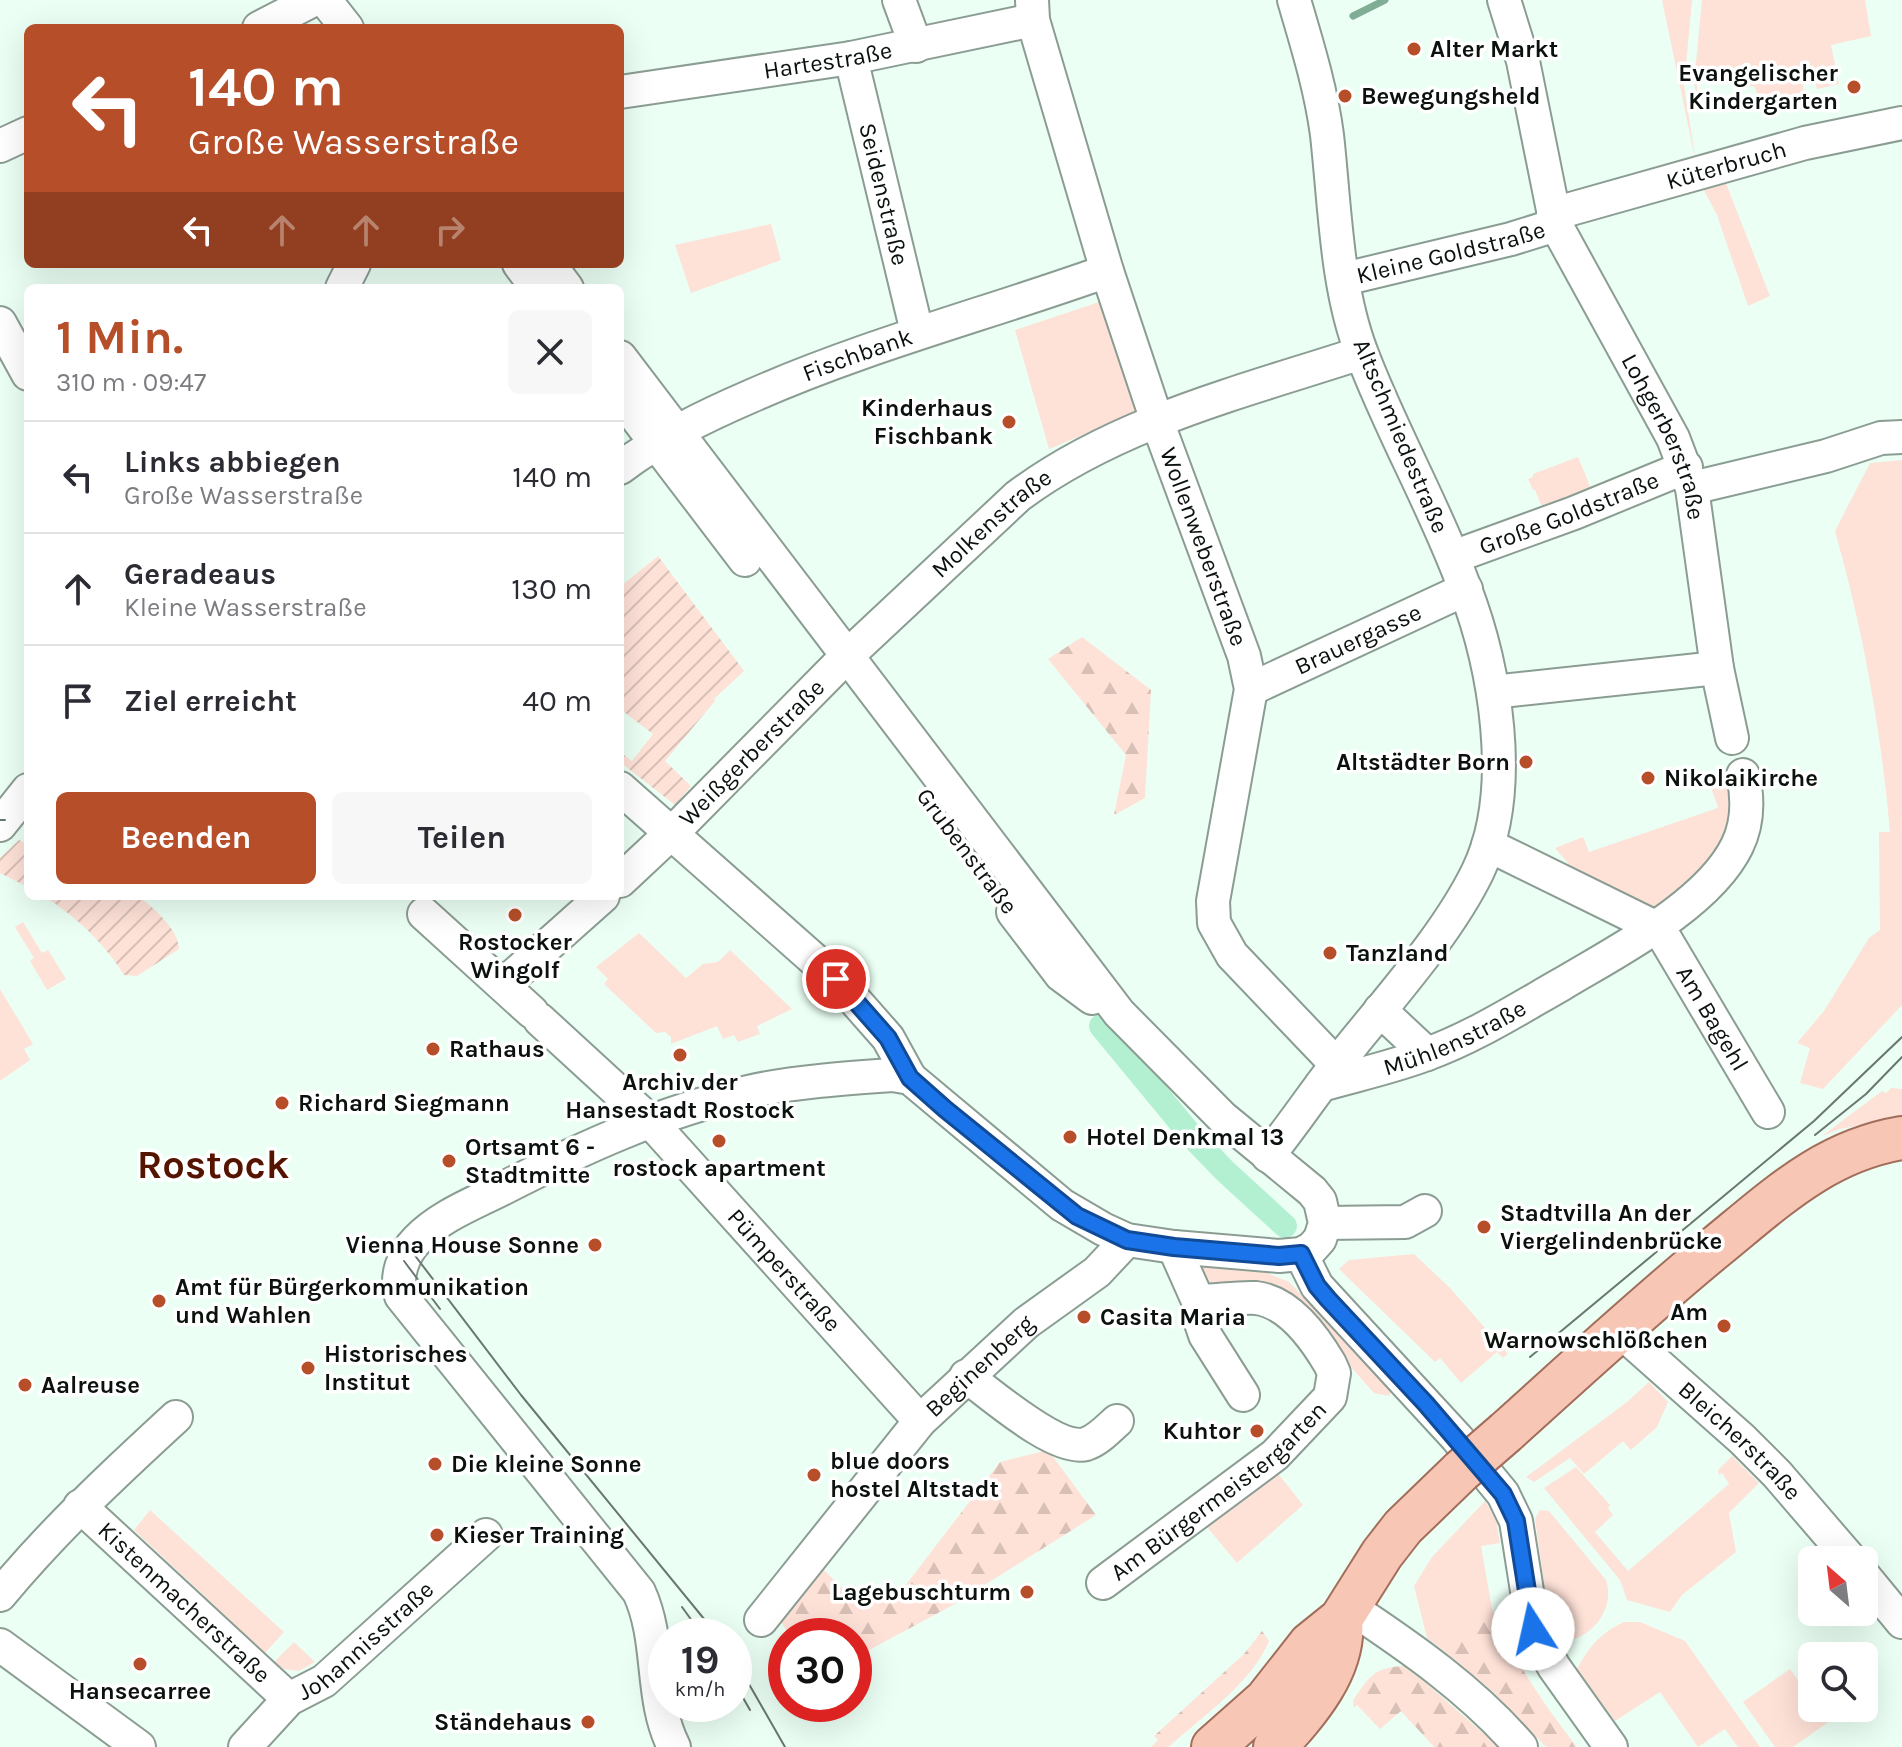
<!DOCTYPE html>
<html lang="de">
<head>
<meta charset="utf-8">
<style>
	:root { --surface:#fff; --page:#f7f7f7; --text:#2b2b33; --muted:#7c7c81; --line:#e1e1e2; --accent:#b64f29 }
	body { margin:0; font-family:Karla,sans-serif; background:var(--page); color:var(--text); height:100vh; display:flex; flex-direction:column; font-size:30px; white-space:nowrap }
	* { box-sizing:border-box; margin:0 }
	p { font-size:26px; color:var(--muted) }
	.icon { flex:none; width:44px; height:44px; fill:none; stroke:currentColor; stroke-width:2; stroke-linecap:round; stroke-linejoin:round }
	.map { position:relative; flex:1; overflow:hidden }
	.sheet { position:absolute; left:24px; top:284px; width:600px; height:616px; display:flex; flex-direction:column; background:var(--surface); border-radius:12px; box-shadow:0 8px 32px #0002 }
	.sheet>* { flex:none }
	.banner { position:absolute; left:24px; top:24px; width:600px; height:244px; border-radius:12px; box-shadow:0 8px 32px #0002; background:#b64f29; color:#fff; overflow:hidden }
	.needle { width:52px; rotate:332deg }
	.tools { position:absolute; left:1798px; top:1546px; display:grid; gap:16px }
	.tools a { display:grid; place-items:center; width:80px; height:80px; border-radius:12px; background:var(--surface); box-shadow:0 8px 32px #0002; font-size:40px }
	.speed { position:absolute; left:648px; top:1618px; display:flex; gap:16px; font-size:40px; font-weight:700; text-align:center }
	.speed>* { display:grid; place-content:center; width:104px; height:104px; border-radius:50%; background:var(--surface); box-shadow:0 8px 32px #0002; line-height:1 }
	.speed small { font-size:20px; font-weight:400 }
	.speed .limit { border:12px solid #d22; background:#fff; color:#111 }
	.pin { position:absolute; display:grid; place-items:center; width:68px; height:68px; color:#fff; margin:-34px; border:4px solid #fff; border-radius:50%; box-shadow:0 2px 8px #0007 }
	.me { position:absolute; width:88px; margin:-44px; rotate:350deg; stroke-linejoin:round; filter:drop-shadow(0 0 6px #0008) }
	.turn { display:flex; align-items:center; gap:28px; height:168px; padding:0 32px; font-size:36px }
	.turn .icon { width:104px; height:104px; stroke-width:2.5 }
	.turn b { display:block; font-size:56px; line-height:68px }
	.lanes { display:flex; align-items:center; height:76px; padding:0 32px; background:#0003; justify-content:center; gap:40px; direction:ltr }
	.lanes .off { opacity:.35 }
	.round { display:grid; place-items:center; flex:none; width:84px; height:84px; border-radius:12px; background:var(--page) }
	.head { display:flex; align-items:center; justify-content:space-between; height:136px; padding:0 32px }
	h1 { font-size:48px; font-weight:700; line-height:60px; color:var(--accent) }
	.primary-button { display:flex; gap:16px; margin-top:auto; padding:16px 32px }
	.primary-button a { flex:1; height:92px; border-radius:12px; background:var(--accent); color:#fff; font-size:32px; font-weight:700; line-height:92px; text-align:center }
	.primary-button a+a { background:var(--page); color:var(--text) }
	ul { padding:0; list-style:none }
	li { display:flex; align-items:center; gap:24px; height:112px; padding:0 32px; border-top:2px solid var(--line) }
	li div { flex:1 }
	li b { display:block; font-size:30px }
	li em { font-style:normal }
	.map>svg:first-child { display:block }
	.green { fill:#fee1d7 }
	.forest { fill:url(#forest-firs) }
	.garden { fill:url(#garden-furrows) }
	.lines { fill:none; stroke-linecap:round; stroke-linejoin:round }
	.stream { stroke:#80ad96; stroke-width:7 }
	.canal { stroke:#b2f0d1; stroke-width:24 }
	.minor-casing { stroke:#8b9d93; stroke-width:36 }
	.major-casing { stroke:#a26e5b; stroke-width:46 }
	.minor { stroke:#fff; stroke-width:32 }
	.major { stroke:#f8c6b5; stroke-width:42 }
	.tram { stroke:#6a7770; stroke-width:2 }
	.major-bridge-casing { stroke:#a26e5b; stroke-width:46; stroke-linecap:butt }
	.major-bridge { stroke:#f8c6b5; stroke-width:42 }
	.route-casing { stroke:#114b97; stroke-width:20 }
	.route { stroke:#1a73e8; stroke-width:14 }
	.poi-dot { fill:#b64f29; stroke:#fff; stroke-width:3 }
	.labels { text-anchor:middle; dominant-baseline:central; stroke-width:7; stroke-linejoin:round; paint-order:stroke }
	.poi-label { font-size:24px; font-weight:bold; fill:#0b120e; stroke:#fff; text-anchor:start }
	.street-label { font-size:24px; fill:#0b120e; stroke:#fff }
	.town-label { font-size:40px; font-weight:bold; fill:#541400; stroke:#fff }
</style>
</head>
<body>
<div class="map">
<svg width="1902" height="1747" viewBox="0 0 1902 1747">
	<defs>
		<pattern id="forest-firs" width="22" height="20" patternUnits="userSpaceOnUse" patternTransform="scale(2)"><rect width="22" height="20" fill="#fee1d7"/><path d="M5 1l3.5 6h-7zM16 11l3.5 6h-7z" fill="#d8c0b7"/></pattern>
		<pattern id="garden-furrows" width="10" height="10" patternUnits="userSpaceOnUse" patternTransform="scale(2)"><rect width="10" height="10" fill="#fee1d7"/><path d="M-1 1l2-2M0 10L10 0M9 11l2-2" fill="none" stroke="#d8c0b7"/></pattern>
	</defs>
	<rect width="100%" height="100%" fill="#ebfff4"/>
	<path class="green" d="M1662,0H1692L1684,86L1696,163Z
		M1702,0H1865L1871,36L1831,45L1839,84L1817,89L1815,82L1803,85L1804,92L1759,102L1755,87L1725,80L1697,82V98L1709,154L1694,83Z
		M1720,168L1770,296L1748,306L1717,215L1696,175Z
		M771,224L781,260L691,293L675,245Z
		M1099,302L1140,411L1049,449L1015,330Z
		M1578,457L1594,496L1546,517L1535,490H1533L1528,479L1533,477V474Z
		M1902,460V1005L1823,1089L1800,1083L1810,1048L1797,1043L1824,1011L1869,938L1880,930L1879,832H1890C1881,729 1863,630 1835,531L1870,463Z
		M1731,778L1732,818L1713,865L1657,911L1574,870L1555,848L1583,837L1589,852L1715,809L1718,807L1710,785Z
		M23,922L42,953L48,950L66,979L47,990L30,961L34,958L15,927Z
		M639,933L686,978L703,964L718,962L730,950L792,1009L757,1026L760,1034L738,1042L734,1035L723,1039L717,1026L671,1044V1037L665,1032L656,1033L604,984L608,979L596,967Z
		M0,989L33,1044L24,1049L30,1060L0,1081Z
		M1891,1088L1902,1089V1117L1840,1129L1822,1136L1882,1091L1886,1093Z
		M1414,1254L1450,1288L1508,1354L1503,1358L1497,1352L1461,1383L1440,1358L1435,1362L1339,1269L1349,1260Z
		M1211,1263L1267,1273L1289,1282L1389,1386L1391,1392L1389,1396L1374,1393L1300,1310L1212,1290L1211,1284L1205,1282L1201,1267Z
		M1649,1382L1668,1402L1657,1427L1631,1450L1623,1441L1584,1474L1570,1458L1534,1482L1526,1477L1627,1402Z
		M1732,1456L1759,1483L1729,1513L1736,1552L1682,1595L1670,1612L1627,1600L1620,1580L1544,1488L1576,1467L1610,1505L1608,1508L1613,1515L1595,1532L1628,1571L1729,1484L1722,1473L1719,1475L1718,1470Z
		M1272,1466L1303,1505L1237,1563L1202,1521Z
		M1485,1501L1496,1519L1500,1543L1481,1546L1492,1609L1443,1650L1427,1638L1414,1586L1432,1557Z
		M150,1510L284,1632L265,1653L134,1530Z
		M1540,1510L1549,1511L1606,1580C1616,1609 1590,1643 1559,1641L1549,1619L1535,1519Z
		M1624,1622H1640L1685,1641L1760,1747H1738L1725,1729L1698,1747L1660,1692L1615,1721L1577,1669C1589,1647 1601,1632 1624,1622Z
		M294,1642L315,1662L299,1671L283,1669L274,1662Z
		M1790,1669L1812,1700V1708H1817L1827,1723L1793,1747H1775L1743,1702Z"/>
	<path class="forest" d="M1082,637L1151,690L1145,798L1114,815L1126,755L1048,659Z
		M1048,1450L1096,1515L953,1605L854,1658V1636H790L776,1614L819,1565L846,1592L892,1603L1000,1462Z
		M1492,1609C1513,1659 1543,1704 1577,1747H1546L1492,1691L1443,1650Z
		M1262,1631L1269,1641C1251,1683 1207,1713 1173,1743L1168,1747H1151L1158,1740L1154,1736L1244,1654Z
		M1403,1666L1427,1684L1499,1747H1434L1401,1711L1380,1729L1357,1705L1354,1707L1353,1700C1370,1677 1372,1668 1403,1666Z"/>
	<path class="garden" d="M658,556L744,671L714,699L715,701L665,761L691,786L675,805L620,762V752L632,761L653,734L620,709V587Z
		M19,840L28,844V887L0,873V858Z
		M43,896H138C153,907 179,930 179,949L137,976L124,975C105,944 75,915 43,896Z"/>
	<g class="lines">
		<path class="stream" d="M1353,16L1385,0"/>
		<path class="canal" d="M1101,1026L1195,1140L1226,1172L1285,1226"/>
		<g class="minor-casing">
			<g id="minor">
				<path d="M325,0L347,28"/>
				<path d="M899,0L916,46"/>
				<path id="s1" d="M1032,0L1033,20L1107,271L1157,421L1244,656L1251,689L1213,901L1214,923L1232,955L1336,1064"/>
				<path id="s2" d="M1504,0L1523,61L1556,225L1673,438L1692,488L1717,668L1732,738"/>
				<path d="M259,28L313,0"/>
				<path id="s3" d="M851,58L917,332"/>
				<path id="s4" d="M620,92L851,58L1033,20"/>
				<path d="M0,146L28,133"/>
				<path id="s5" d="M1553,214L1805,143L1902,123"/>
				<path d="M519,264L537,288"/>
				<path d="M549,264L567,288"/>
				<path id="s6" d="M1344,279L1511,239L1556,225"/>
				<path d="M342,288L354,264"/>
				<path d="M0,323L28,374"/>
				<path d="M620,357L1119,1013L1222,1117L1312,1191L1320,1201L1325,1223L1320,1239L1312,1248L1301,1254L1279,1256L1174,1247L1127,1240L1103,1229L1062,1205L910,1078L893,1075C849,1078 791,1082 748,1092C660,1112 580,1149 500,1190C472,1204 439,1217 417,1240C403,1254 395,1277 401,1296L639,1592C662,1642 649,1698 674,1747"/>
				<path d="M620,396L745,560"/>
				<path id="s7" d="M620,468C660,438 703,417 749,397C866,345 987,314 1107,271"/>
				<path d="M1692,488L1826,456L1881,438L1902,437"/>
				<path id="s8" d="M1453,557L1574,513L1686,467"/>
				<path id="s9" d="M1251,689L1466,589"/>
				<path d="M1493,692L1717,668"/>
				<path d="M620,788L836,979L888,1038L910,1078"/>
				<path d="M0,825L28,790"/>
				<path id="s10" d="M1488,845L1655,927L1666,940L1768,1112"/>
				<path id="s11" d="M620,881L682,823L846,657L1018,496C1117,422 1245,391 1361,353"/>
				<path d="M1013,912L1061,975L1092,998"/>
				<path d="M424,914L532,1012"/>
				<path d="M503,985L603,896"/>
				<path d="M1380,1010L1427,1054"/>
				<path id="s12" d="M540,1020L650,1121L920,1421"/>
				<path id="s13" d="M1321,1085C1356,1075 1393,1067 1427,1054C1474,1037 1518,1009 1562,984C1617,951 1708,905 1737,846C1748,824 1748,798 1743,775"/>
				<path d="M1268,1156C1297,1120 1322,1081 1352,1045C1394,993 1449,931 1478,871C1517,790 1495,666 1464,586C1435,507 1392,433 1362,354C1336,287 1335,206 1327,135C1321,89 1307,44 1294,0"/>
				<path d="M1325,1223L1405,1222L1425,1211"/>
				<path d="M1174,1247L1198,1301L1199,1317L1205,1335L1243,1395"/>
				<path d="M1301,1254L1317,1286L1457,1438L1503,1494L1516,1521L1533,1629L1554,1667L1611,1747"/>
				<path id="s14" d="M1619,1330L1742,1439L1777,1474L1851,1560"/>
				<path d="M966,1376C991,1394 1056,1452 1086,1444C1098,1440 1108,1429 1117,1421"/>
				<path id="s15" d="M80,1506L289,1699"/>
				<path d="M1864,1576L1902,1622"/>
				<path id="s16" d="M1103,1583L1275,1455L1330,1397L1334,1373L1330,1364C1314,1337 1289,1302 1256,1298C1237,1297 1216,1301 1198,1301"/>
				<path d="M0,1595C54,1530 114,1474 176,1417"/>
				<path d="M1348,1606C1410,1647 1473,1691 1521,1747"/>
				<path id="s17" d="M761,1620L920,1421L1026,1323L1097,1272L1127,1240"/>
				<path d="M0,1645L139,1747"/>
				<path id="s18" d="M245,1747L289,1699L324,1681L486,1535"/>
			</g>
		</g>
		<g class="major-casing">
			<path id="major" d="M1506,1432C1576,1369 1644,1306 1716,1247C1775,1199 1824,1151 1902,1138
				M1213,1747L1266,1700L1310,1644L1341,1619L1382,1554L1403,1527L1461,1471
				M1275,1747C1307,1712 1346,1669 1341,1619"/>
		</g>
		<use href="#minor" class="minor"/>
		<use href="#major" class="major"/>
		<path class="tram" d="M0,820H5
			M1815,1135L1866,1094L1902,1057
			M410,1249L521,1395L718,1636
			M404,1261L440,1309
			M1530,1357L1814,1121L1902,1037
			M682,1607L703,1636
			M734,1658L785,1747
			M734,1682L750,1710"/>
		<g class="major-bridge-casing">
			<path id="major-bridge" d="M1461,1471L1506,1432"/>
		</g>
		<use href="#major-bridge" class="major-bridge"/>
	</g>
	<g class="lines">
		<g class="route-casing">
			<path id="route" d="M836,979L888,1038L910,1078L945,1109L1077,1216L1127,1240L1174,1247L1279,1256L1301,1254L1317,1286L1328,1299L1426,1404L1503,1494L1516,1521L1533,1629"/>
		</g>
		<use href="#route" class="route"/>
	</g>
	<g class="poi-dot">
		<circle cx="1414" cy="49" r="8"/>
		<circle cx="1854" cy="87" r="8"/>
		<circle cx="1345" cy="96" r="8"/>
		<circle cx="1009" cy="422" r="8"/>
		<circle cx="1526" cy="762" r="8"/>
		<circle cx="1648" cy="778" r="8"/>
		<circle cx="515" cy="915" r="8"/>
		<circle cx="1330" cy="953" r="8"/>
		<circle cx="433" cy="1049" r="8"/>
		<circle cx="680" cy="1055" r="8"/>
		<circle cx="282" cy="1103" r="8"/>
		<circle cx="1070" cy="1137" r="8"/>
		<circle cx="719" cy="1141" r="8"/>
		<circle cx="449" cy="1161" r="8"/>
		<circle cx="1484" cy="1227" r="8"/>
		<circle cx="595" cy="1245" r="8"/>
		<circle cx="159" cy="1301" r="8"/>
		<circle cx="1084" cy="1317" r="8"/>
		<circle cx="1724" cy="1326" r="8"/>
		<circle cx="308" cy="1368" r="8"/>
		<circle cx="25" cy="1385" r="8"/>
		<circle cx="1257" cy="1431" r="8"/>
		<circle cx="435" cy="1464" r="8"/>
		<circle cx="814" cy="1475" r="8"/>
		<circle cx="437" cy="1535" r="8"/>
		<circle cx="1027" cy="1592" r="8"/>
		<circle cx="140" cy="1664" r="8"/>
		<circle cx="588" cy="1722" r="8"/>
	</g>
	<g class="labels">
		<g class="poi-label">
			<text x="1430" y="49">Alter Markt</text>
			<text x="1838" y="73" text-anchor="end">Evangelischer<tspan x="1838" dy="28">Kindergarten</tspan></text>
			<text x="1361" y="96">Bewegungsheld</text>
			<text x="993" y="408" text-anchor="end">Kinderhaus<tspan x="993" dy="28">Fischbank</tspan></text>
			<text x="1510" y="762" text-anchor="end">Altstädter Born</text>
			<text x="1664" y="778">Nikolaikirche</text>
			<text x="515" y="942" text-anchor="middle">Rostocker<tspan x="515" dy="28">Wingolf</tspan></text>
			<text x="1346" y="953">Tanzland</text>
			<text x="449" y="1049">Rathaus</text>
			<text x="680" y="1082" text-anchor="middle">Archiv der<tspan x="680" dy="28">Hansestadt Rostock</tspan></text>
			<text x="298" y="1103">Richard Siegmann</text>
			<text x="1086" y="1137">Hotel Denkmal 13</text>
			<text x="465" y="1147">Ortsamt 6 -<tspan x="465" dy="28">Stadtmitte</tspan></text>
			<text x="719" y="1168" text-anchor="middle">rostock apartment</text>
			<text x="1500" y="1213">Stadtvilla An der<tspan x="1500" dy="28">Viergelindenbrücke</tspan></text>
			<text x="579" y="1245" text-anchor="end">Vienna House Sonne</text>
			<text x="175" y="1287">Amt für Bürgerkommunikation<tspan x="175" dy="28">und Wahlen</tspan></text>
			<text x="1708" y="1312" text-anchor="end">Am<tspan x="1708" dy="28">Warnowschlößchen</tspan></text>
			<text x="1100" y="1317">Casita Maria</text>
			<text x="324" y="1354">Historisches<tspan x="324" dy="28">Institut</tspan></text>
			<text x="41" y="1385">Aalreuse</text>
			<text x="1241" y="1431" text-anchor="end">Kuhtor</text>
			<text x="830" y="1461">blue doors<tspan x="830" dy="28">hostel Altstadt</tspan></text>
			<text x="451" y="1464">Die kleine Sonne</text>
			<text x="453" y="1535">Kieser Training</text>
			<text x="1011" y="1592" text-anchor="end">Lagebuschturm</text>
			<text x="140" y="1691" text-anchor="middle">Hansecarree</text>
			<text x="572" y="1722" text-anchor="end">Ständehaus</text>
		</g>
		<g class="street-label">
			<text stroke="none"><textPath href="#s4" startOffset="210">Hartestraße</textPath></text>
			<text stroke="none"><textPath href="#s5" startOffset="180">Küterbruch</textPath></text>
			<text stroke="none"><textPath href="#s3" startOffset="140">Seidenstraße</textPath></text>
			<text stroke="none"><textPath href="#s6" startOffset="110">Kleine Goldstraße</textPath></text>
			<text stroke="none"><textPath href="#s7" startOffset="264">Fischbank</textPath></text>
			<text transform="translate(1401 436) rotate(67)">Altschmiedestraße</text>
			<text stroke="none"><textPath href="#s2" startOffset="470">Lohgerberstraße</textPath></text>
			<text stroke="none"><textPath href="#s8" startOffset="124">Große Goldstraße</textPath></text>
			<text stroke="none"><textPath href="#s11" startOffset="516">Molkenstraße</textPath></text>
			<text stroke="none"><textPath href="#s1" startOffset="574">Wollenweberstraße</textPath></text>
			<text stroke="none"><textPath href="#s9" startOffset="118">Brauergasse</textPath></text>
			<text stroke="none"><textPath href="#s11" startOffset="184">Weißgerberstraße</textPath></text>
			<text transform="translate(967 851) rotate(53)">Grubenstraße</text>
			<text stroke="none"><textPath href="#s10" startOffset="294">Am Bagehl</textPath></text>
			<text stroke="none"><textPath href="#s13" startOffset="142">Mühlenstraße</textPath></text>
			<text stroke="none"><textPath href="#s12" startOffset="350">Pümperstraße</textPath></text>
			<text stroke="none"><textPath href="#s17" startOffset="336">Beginenberg</textPath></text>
			<text stroke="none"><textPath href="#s14" startOffset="164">Bleicherstraße</textPath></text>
			<text stroke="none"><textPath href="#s16" startOffset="148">Am Bürgermeistergarten</textPath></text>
			<text stroke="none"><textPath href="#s15" startOffset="142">Kistenmacherstraße</textPath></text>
			<text stroke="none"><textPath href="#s18" startOffset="162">Johannisstraße</textPath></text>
		</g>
		<g class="town-label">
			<text x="213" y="1164">Rostock</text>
		</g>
	</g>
</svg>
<div class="tools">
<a><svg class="needle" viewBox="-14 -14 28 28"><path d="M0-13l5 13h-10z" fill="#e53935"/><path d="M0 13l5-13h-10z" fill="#7c7c81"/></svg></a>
<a><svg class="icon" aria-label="search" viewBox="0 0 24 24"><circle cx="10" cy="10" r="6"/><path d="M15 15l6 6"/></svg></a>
</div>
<div class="speed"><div>19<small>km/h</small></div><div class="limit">30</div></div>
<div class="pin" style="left:836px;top:979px;background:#d93025"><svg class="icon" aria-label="arrive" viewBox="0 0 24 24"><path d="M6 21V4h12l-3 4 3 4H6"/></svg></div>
<svg class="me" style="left:1533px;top:1629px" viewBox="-20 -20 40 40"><circle r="19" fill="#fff"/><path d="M0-13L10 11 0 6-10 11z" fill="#1a73e8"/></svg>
<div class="banner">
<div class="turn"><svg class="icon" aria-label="left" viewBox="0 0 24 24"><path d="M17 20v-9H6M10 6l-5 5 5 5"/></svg><div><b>140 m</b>Große Wasserstraße</div></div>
<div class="lanes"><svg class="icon" aria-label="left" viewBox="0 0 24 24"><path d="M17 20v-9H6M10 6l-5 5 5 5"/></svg><svg class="icon off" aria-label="ahead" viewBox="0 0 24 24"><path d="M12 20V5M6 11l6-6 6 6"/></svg><svg class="icon off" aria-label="ahead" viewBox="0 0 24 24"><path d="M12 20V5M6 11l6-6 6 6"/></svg><svg class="icon off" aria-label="right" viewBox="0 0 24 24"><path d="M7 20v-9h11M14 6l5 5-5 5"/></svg></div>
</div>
<section class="sheet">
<div class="head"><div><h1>1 Min.</h1><p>310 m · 09:47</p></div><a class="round"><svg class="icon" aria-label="close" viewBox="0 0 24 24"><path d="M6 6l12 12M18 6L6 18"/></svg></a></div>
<ul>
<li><svg class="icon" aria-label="left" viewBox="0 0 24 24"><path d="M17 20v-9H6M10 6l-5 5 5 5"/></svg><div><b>Links abbiegen</b><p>Große Wasserstraße</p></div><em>140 m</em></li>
<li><svg class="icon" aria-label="ahead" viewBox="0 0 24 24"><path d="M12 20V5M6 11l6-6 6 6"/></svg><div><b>Geradeaus</b><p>Kleine Wasserstraße</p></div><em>130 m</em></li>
<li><svg class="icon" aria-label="arrive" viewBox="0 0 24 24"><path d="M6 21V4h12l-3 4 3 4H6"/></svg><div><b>Ziel erreicht</b></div><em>40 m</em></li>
</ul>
<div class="primary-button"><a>Beenden</a><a>Teilen</a></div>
</section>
</div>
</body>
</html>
